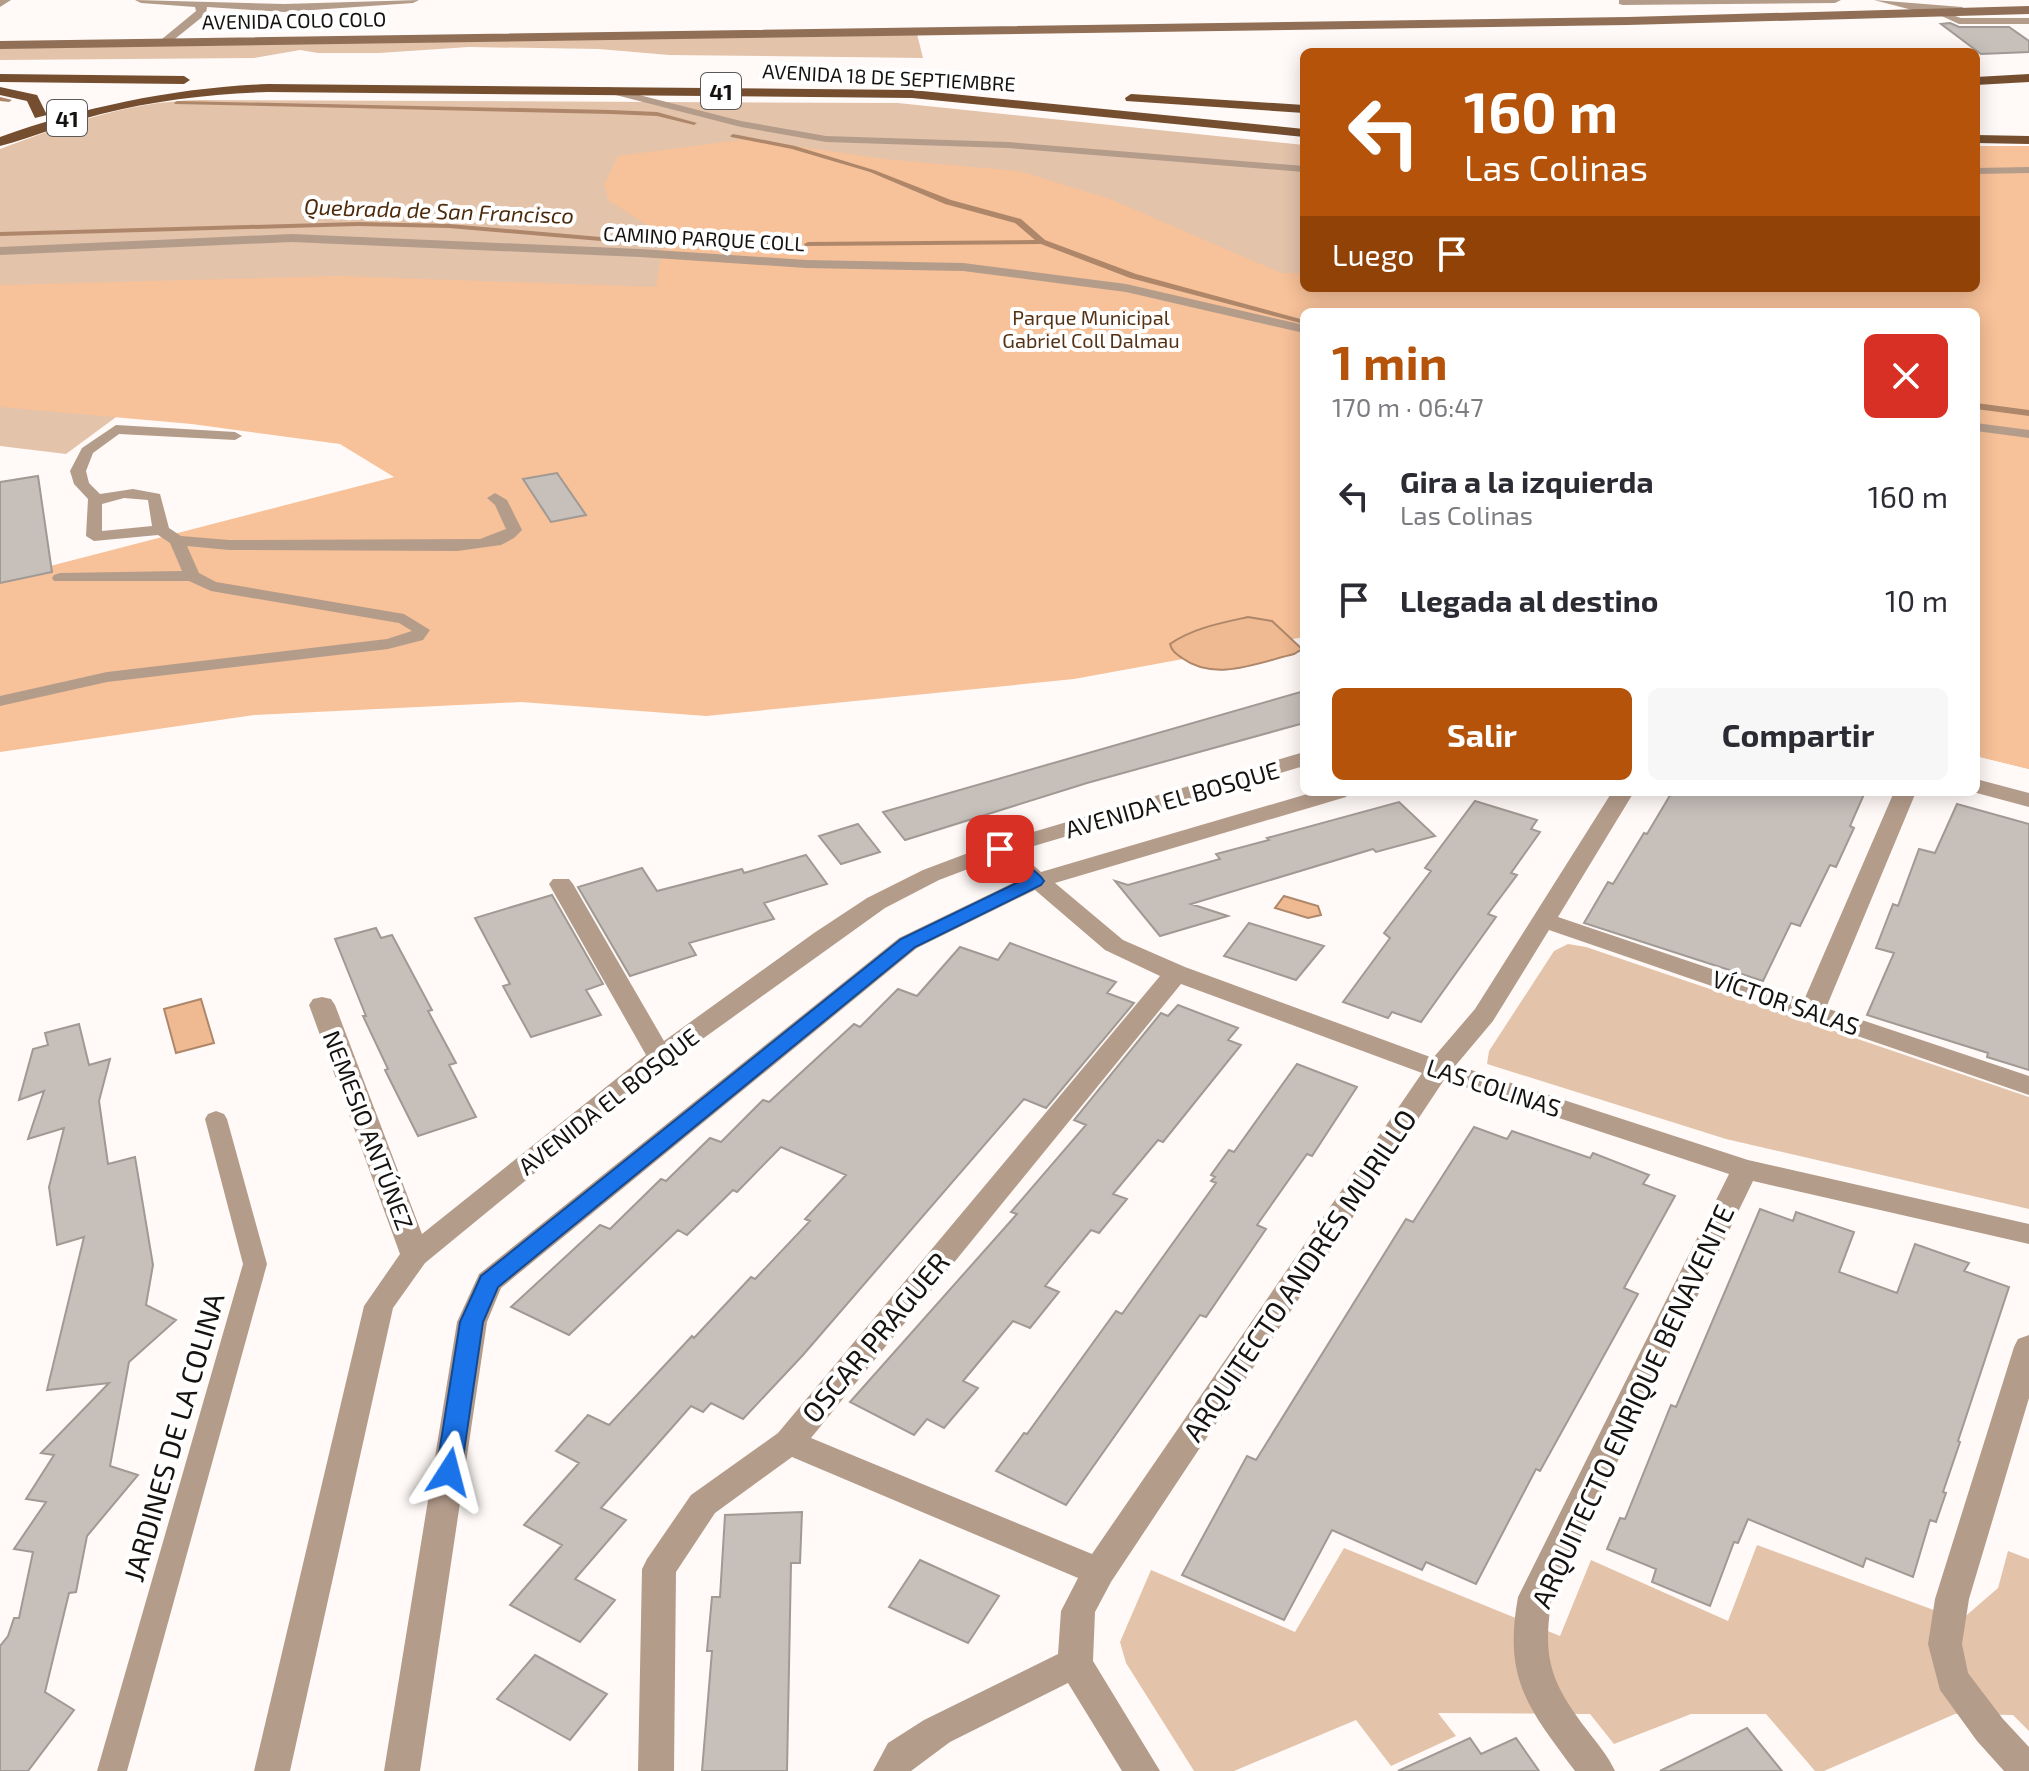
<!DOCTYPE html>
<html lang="es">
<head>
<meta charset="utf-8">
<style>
	:root { --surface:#fff; --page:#f7f7f7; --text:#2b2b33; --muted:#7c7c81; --accent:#b45309 }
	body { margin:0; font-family:"Exo 2",sans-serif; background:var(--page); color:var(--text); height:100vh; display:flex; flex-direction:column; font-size:30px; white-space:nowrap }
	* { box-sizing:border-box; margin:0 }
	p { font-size:26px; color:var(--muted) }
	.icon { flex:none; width:44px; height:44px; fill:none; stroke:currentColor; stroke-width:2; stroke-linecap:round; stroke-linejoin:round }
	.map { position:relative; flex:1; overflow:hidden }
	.side { position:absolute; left:1300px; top:308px; width:680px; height:488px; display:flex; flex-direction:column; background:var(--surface); border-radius:12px; box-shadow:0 4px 20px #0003 }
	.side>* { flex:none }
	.top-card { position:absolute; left:1300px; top:48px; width:680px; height:244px; border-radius:12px; box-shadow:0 4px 20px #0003; background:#b45309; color:#fff; overflow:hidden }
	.pin { position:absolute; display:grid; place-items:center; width:68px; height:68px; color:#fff; margin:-34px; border-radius:16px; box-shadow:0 4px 12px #0006 }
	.me { position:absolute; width:88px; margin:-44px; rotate:9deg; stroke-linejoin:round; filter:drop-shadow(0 0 6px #0008) }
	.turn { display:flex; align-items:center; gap:28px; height:168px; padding:0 32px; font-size:36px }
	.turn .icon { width:104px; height:104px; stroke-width:2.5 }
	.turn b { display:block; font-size:56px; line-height:68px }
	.then { display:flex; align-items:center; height:76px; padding:0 32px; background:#0003; gap:16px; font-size:30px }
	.round { display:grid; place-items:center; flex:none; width:84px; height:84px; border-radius:12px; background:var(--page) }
	.head { display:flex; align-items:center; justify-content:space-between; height:136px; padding:0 32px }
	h1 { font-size:48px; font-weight:700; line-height:60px; color:var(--accent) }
	.primary-button { display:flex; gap:16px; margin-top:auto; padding:16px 32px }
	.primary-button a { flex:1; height:92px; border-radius:12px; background:var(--accent); color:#fff; font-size:32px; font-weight:700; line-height:92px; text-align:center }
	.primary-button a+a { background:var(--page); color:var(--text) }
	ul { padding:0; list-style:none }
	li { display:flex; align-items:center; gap:24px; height:104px; padding:0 32px }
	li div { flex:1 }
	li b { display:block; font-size:30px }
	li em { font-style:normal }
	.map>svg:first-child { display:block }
	.green { fill:#e4c3ab }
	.forest { fill:#f7c199 }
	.water { fill:#efb991; stroke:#ae876a; stroke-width:2 }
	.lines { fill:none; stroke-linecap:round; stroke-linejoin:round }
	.stream { fill:#ae876a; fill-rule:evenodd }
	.building { fill:#c6bfba; stroke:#a09994; stroke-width:2 }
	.lane { fill:#b49c8b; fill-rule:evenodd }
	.street { fill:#b49c8b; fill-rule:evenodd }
	.secondary { fill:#906f56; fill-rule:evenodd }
	.primary { fill:#754e30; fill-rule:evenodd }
	.route { fill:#1a73e8; stroke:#114b97; stroke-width:2 }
	.labels { text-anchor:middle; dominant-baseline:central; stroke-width:8; stroke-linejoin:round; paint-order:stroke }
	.far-street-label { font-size:20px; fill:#151210; stroke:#fff }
	.far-park-label { font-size:20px; fill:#563215; stroke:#fff }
	.shield { fill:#fff; stroke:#5b5958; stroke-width:2 }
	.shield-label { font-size:22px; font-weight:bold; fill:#151210 }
	.far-water-label { font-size:22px; font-style:italic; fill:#4d2a0b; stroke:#fff }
	.street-label { font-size:24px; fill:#151210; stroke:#fff }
	.near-street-label { font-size:28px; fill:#151210; stroke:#fff }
</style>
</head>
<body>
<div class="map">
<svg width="2029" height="1771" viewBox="0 0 2029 1771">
	<rect width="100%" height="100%" fill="#fffaf7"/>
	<path class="green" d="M917,34L923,58L669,55L599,49L469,47L379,53H318L300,50L254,58L0,60V48Z
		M198,100L898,103L1304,145V288H1976V146H2029V769L1976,756V312H1304L184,367L66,454L0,446V149C68,124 125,102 198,100Z
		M1568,944L1586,947L2029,1097V1209L1726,1139L1487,1064L1489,1051L1554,951Z
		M1757,1545L1961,1620L1998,1588L2008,1551L2029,1559V1731L2013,1715L1955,1714L1824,1771H1815L1766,1714H1691L1614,1744L1590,1714L1438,1713L1456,1736L1391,1766L1356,1720L1234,1771H1194L1126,1663L1120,1642L1151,1570L1295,1632L1344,1548L1560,1636L1591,1560L1728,1621Z"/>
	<path class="forest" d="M747,139L884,159L1019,171L1110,199L1281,273H1304V288H1976V146H2029V769L1976,756V312H1304V637L1074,679L706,716L521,702L254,715L0,752V579L394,477L340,444L192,424L0,407V285L339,276L656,287L665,236L609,201L604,185L618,156Z"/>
	<path class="water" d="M1248,617L1272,621L1302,649L1294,654C1257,663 1215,682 1182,658C1175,653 1172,651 1170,644C1193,628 1221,623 1248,617Z
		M1284,896L1318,906L1321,915L1308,918L1275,908Z
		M201,999L214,1043L176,1053L164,1009Z"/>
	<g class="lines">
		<path class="stream" d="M0,97L12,100L9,102L0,101Z
			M177,101L611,110L657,112L697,123L694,125L657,116L611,114L175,104L174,103Z
			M733,134L795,146L874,170L951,200L1021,219L1045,240L1136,274L1304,320V324L1130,278L1041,244L805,246L804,244L808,242L1035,240L1015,223L945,204L870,172L792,149L731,137L730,136Z
			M358,222L449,224L624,239L780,243L784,245L780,247L624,243L449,228L358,226L0,236V232Z
			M1976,403L2029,410V416L1976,409Z"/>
	</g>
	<path class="building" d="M1950,23L1959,27H2009L2029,41V52L1981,54L1941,24Z
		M557,473L586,515L551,522L523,479Z
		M38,476L52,572L0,583V482Z
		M1304,691V723L1087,783L905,840L883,812Z
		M1672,792H1865L1850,826L1854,828L1836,867L1830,865L1800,926L1791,923L1763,981L1584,923L1608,882L1613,884L1644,833L1647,834Z
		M1475,801L1537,820L1531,829L1540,832L1511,873L1517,875L1488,914L1496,917L1421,1022L1392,1012L1388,1018L1343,1002L1390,938L1384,933L1431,871L1425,868Z
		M1399,802L1435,836L1376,852L1373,849L1191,904L1228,916L1160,936L1115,881L1128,885L1220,859L1216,854L1269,840L1267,838Z
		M1957,804L2029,824V1070L1987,1057L1988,1053L1867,1015L1894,953L1876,948L1893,904L1898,906L1919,849L1935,853Z
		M858,824L880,852L841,864L819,836Z
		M806,855L827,884L764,903L774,919L689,943L696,955L630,976L578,887L642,868L657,891L742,869L744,873Z
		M552,895L603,984L586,990L601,1015L531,1037L503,986L510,984L475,918Z
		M1249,923L1324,946L1296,980L1224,956Z
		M376,928L381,938L392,935L432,1010L428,1011L456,1063L449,1065L476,1117L418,1136L385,1070L388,1069L363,1016H366L335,939Z
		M1010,943L1116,982L1107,993L1134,1003L1046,1108L1024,1099L803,1355L743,1419L711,1403L703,1412L691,1406L601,1508L626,1520L575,1579L615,1600L580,1642L510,1605L562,1545L524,1525L579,1463L556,1451L588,1415L609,1425L692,1336L694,1338L751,1277L755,1279L810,1221L805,1219L846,1175L781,1147L737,1192L733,1190L687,1235L678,1230L569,1335L511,1307L600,1225L610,1229L661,1179L666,1181L710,1138L721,1142L763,1100L769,1102L854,1024L860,1027L898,989L917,996L960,947L998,960Z
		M1178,1005L1238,1028L1228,1040L1241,1045L1163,1142L1158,1140L1113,1194L1127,1199L1099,1233L1091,1230L1045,1286L1059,1292L1030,1328L1013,1321L963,1381L978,1388L944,1428L927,1419L914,1435L850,1402L1017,1214L1011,1212L1086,1125L1074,1120L1161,1013L1168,1016Z
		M79,1024L89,1065L110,1059L99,1101L108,1164L135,1157L153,1265L146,1305L176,1320L129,1362L110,1466L138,1475L87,1536L76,1592L69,1593L45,1692L74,1710L28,1771H0V1646L8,1636L14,1618H19L33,1552L14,1549L46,1502L26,1499L54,1455L41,1453L109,1383L47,1390L84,1237L57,1245L49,1187L64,1128L28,1139L44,1091L19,1100L33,1049L48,1045L45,1033Z
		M1297,1064L1357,1087L1312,1156L1307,1154L1257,1225L1266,1229L1206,1317L1200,1315L1066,1505L996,1471L1024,1433L1027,1434L1116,1311L1122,1314L1216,1183L1211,1181L1215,1177L1211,1175L1229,1150L1234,1152Z
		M1474,1127L1507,1139L1512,1131L1590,1158L1593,1153L1649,1175L1643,1184L1675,1196L1624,1288L1638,1294L1540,1471L1536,1469L1476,1584L1426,1562L1422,1570L1332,1530L1284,1620L1182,1575L1247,1456L1256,1460L1406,1219L1413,1222Z
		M1760,1209L1793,1221L1796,1212L1854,1232L1839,1272L1897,1293L1915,1244L1969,1263L1964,1271L2009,1287L1958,1441L1960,1442L1943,1492L1946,1493L1936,1522L1930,1520L1913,1577L1866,1558L1863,1567L1748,1519L1738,1543L1734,1542L1710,1606L1652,1582L1656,1569L1607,1549L1620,1518L1625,1519L1671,1405L1676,1407Z
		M802,1512L800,1563H791L787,1771H702L712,1651H707L712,1597H720L725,1515Z
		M920,1560L999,1596L968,1643L889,1607Z
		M535,1655L607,1694L570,1740L497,1699Z
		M1747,1728L1782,1771H1660Z
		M1470,1738L1481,1754L1516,1738L1539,1771H1398Z"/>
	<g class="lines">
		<path class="lane" d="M0,0H11L0,7Z
			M1935,9L1961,18H2029V24H1959L1935,13Z
			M608,87L741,121L826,136L1008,142L1304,166V172L1008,148L826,142L741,127L604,92V88Z
			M2029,167V173L1976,174V168Z
			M292,234L640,249L806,260L963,263L1126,284L1304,325V333L1126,292L963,271L806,268L640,257L292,242L0,255V247Z
			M1976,423L2029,430V438L1976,431Z
			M116,425L235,432L242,436L235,440L119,434L93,453L86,471L89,483L100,494L133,489L160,494L169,528L181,536L229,540L480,539L506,529L495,505L487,498L495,493L507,500L522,530L514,538L501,545L457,551L229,550L187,546L199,573L216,582L404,614L430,630L423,640L388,649L107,682L0,706V696L107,672L387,639L412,631L399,623L211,591L189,581H54L52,578L54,575L60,573L182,571L170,543L158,535L94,541L86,536L88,499L74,484L70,471L82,448ZM124,498L148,500L152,526L102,531V504Z
			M216,1111L224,1114L227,1119L267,1264L127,1771H97L243,1264L205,1119L208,1114Z"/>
		<path class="street" d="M135,0L284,4L419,0L413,3L284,12L207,7L206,14L166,46L162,45V39L196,11L195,7L141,3Z
			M1619,0H1841L1835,3L1623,5L1619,4Z
			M1874,0L1962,7L1968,11L1962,15L1916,11Z
			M1304,752V766L1017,851L1041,872L1314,792H1349L1346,797L1055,883L1123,940L1185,967L1433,1058L1475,1009L1612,792H1634L1558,917L1804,1000L1894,792H1916L1826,1008L2029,1076V1095L1549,930L1493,1021L1456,1065L1748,1160L2029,1224V1244L1753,1181L1552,1597C1542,1658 1550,1681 1587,1730C1597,1743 1608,1756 1615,1771H1575C1528,1708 1503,1679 1518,1597L1729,1174L1444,1080L1111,1582L1095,1612L1093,1661L1160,1771H1122L1068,1683L950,1742L911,1771H873L888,1743L924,1720L1058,1654L1061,1611L1078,1578L792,1457L715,1513L676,1572L674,1771H638L642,1569L647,1559L691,1495L778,1433L1160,976L1105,950L1035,890L917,948L501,1288L487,1322L420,1771H384L457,1322L479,1274L899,938L1021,879L997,858L939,880L885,908L669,1063L425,1263L393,1308L290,1771H254L364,1306L400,1254L309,1005L313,999L322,997L331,999L335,1005L422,1234L646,1055L549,884L553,879H569L573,884L664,1041L814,933L867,898L923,870L992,844ZM1181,984L1422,1073L1092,1554L811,1438Z
			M1976,779L2029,793V807L1973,792H1976Z
			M2029,1335V1398L1969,1599L1962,1644L1968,1673L2003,1719L2029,1747V1771H2004L1977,1741L1940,1690L1928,1644L1935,1599L2014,1347L2018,1339Z"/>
		<path class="secondary" d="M2029,6V14L1628,25L0,49V41L1628,17Z"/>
		<path class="primary" d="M0,74L184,76L190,80L184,84L0,82Z
			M2029,74V82L1976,85V77Z
			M268,84L912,90L1304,129V137L912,98L268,92C212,94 156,100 101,114C67,123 34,137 0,146V137C87,106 175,88 268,84Z
			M0,87L37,95L47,115L35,118L27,101L0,95Z
			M1131,94L1304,105V113L1126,101L1125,98Z
			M1976,135L2029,136V144L1976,143Z"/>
	</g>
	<path class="route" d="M1000,844L1007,846L1041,877L1044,881L1041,885L915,947L498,1287L483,1322L461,1472L457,1479L449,1482L440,1479L436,1472L460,1322L481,1276L901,939L1023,880L991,849Z"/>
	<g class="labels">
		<g class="far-street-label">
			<text transform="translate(294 20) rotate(-1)">AVENIDA COLO COLO</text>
			<text transform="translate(889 77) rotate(3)">AVENIDA 18 DE SEPTIEMBRE</text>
			<text transform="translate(704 238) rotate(3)">CAMINO PARQUE COLL</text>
		</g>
		<g class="far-park-label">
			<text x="1091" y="317">Parque Municipal<tspan x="1091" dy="23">Gabriel Coll Dalmau</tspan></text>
		</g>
		<g class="shield">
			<rect x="701" y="73" width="40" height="36" rx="6"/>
			<rect x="47" y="100" width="40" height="36" rx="6"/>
		</g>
		<g class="shield-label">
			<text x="721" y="91">41</text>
			<text x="67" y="118">41</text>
		</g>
		<g class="far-water-label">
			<text transform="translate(439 210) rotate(2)">Quebrada de San Francisco</text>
		</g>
		<g class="street-label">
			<text transform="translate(1172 799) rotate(-16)">AVENIDA EL BOSQUE</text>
			<text transform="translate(1786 1002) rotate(19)">VÍCTOR SALAS</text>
			<text transform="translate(1494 1087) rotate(18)">LAS COLINAS</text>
			<text transform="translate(608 1101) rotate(-38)">AVENIDA EL BOSQUE</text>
			<text transform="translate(369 1130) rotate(69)">NEMESIO ANTÚNEZ</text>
		</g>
		<g class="near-street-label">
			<text transform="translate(1299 1275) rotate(-56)">ARQUITECTO ANDRÉS MURILLO</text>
			<text transform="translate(875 1337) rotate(-50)">OSCAR PRAGUER</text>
			<text transform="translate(1632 1406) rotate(-65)">ARQUITECTO ENRIQUE BENAVENTE</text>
			<text transform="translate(173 1437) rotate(-74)">JARDINES DE LA COLINA</text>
		</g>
	</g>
</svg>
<div class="pin" style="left:1000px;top:849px;background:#d93025"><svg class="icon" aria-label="arrive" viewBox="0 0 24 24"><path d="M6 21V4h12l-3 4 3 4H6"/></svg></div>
<svg class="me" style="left:449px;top:1472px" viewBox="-20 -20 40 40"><path d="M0-17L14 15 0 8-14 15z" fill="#1a73e8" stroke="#fff" stroke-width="4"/></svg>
<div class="top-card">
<div class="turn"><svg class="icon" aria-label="left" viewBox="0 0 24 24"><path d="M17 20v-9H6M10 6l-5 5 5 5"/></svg><div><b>160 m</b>Las Colinas</div></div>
<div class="then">Luego<svg class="icon" aria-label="arrive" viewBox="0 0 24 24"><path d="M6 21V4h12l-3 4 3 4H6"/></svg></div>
</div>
<section class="side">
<div class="head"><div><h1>1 min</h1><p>170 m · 06:47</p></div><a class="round" style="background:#d93025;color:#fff"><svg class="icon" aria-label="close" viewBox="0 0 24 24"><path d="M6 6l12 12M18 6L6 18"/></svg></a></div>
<ul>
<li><svg class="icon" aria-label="left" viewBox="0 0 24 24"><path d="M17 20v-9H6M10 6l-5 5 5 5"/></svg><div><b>Gira a la izquierda</b><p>Las Colinas</p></div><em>160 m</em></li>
<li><svg class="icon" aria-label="arrive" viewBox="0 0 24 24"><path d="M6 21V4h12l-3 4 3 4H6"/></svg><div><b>Llegada al destino</b></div><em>10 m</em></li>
</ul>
<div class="primary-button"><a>Salir</a><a>Compartir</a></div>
</section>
</div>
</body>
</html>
